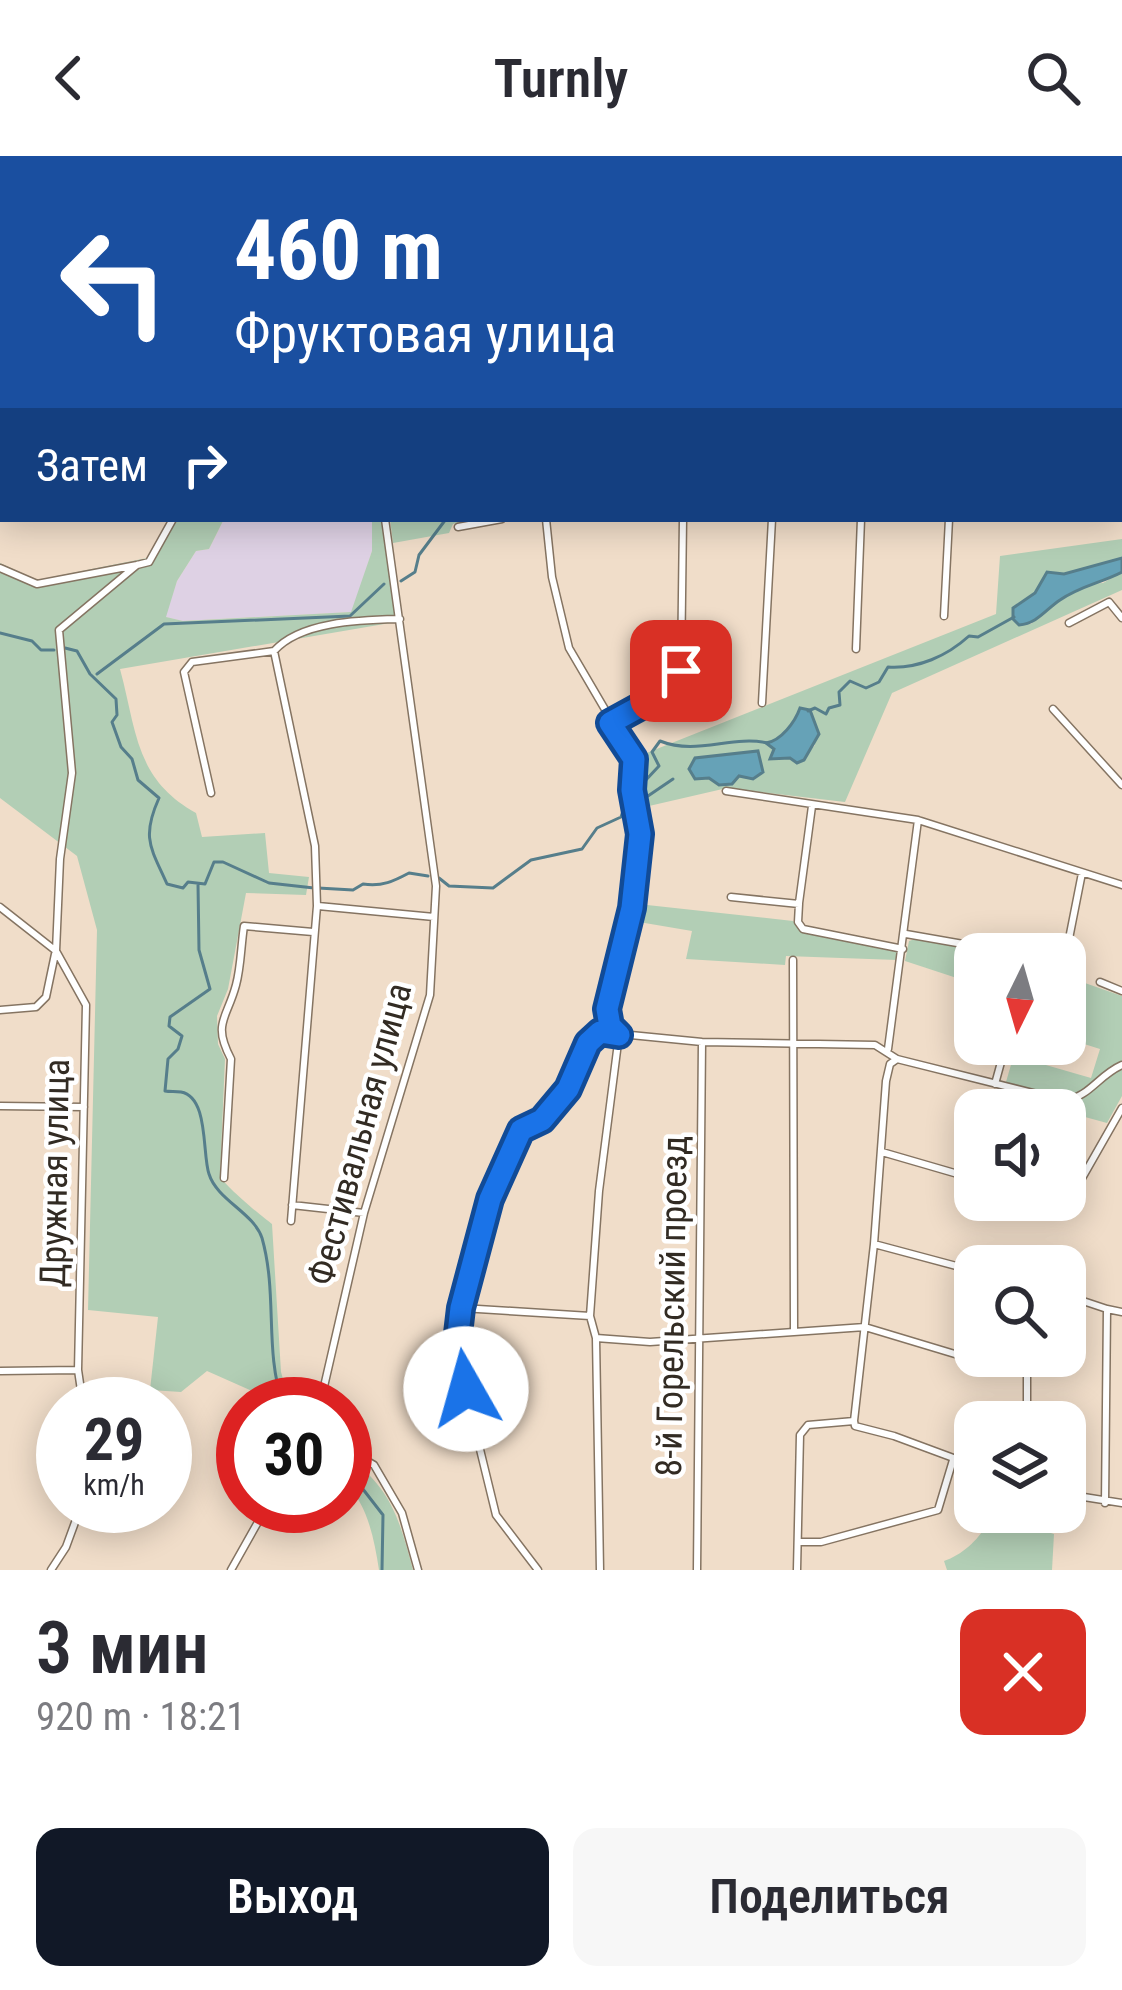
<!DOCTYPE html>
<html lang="ru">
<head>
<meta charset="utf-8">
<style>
	:root { --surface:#fff; --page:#f7f7f7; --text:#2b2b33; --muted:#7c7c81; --accent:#111827 }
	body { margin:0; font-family:"Roboto Condensed",sans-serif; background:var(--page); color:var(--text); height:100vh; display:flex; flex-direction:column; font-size:45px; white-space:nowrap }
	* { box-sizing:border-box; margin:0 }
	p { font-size:39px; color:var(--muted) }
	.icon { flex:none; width:66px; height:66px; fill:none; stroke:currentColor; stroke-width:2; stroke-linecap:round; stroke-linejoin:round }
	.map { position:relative; height:1414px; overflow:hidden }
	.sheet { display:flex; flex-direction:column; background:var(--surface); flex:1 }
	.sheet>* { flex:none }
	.guide { position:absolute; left:0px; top:0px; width:1122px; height:366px; box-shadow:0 6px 30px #0003; background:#1a4fa0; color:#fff; overflow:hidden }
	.needle { width:78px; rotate:185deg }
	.controls { position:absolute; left:954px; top:777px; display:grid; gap:24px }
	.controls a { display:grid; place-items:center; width:132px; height:132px; border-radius:24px; background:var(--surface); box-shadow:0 6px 30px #0003; font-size:60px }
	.speed { position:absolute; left:36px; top:1221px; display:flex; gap:24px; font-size:60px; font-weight:700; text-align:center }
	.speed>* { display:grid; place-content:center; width:156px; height:156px; border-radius:50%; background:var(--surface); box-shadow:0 6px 30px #0003; line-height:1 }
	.speed small { font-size:30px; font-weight:400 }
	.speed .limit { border:18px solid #d22; background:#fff; color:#111 }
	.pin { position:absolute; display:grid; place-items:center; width:102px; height:102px; color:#fff; margin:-51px; border-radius:24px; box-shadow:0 6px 18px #0006 }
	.me { position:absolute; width:132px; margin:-66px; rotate:353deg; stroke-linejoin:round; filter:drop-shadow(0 0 9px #0008) }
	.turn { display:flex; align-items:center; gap:42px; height:252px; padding:0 36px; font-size:54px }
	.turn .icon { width:156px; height:156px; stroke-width:2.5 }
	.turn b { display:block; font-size:84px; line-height:102px }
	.then { display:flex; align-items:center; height:114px; padding:0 36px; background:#0003; gap:24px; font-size:45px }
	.round { display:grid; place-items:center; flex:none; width:126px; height:126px; border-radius:24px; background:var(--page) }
	.summary { display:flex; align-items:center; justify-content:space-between; height:204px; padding:0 36px }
	h1 { font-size:72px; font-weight:600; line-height:90px }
	.action { display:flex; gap:24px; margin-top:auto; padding:24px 36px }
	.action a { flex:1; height:138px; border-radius:24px; background:var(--accent); color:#fff; font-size:48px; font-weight:600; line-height:138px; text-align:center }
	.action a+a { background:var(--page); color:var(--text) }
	header { display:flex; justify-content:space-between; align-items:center; height:156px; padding:0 36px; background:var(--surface); font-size:54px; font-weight:600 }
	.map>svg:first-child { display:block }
	.industrial { fill:#ded1e4 }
	.green { fill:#b2ceb5; fill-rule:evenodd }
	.water { fill:#66a2b7; stroke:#567e8b; stroke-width:3 }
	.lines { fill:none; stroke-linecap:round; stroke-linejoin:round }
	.stream { stroke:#567e8b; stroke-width:3 }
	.street-casing { stroke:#857462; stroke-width:9 }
	.street { stroke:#fff; stroke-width:6 }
	.route-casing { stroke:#114b97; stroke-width:30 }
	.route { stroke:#1a73e8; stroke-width:21 }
	.labels { text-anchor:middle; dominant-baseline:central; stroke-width:9; stroke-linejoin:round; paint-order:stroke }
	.street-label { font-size:36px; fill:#322b23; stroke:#fff }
</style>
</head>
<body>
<header><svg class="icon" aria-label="back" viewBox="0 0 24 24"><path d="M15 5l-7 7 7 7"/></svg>Turnly<svg class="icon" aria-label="search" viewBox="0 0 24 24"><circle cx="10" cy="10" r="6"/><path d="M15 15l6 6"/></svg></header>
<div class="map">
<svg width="1122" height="1414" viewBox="0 0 1122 1414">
	<rect width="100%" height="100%" fill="#f0ddc9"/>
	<path class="industrial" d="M224,363H372V395L352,456L183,465L165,461L177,425L196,395L209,393Z"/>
	<path class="green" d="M1113,0H1122L1119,309V3Z
		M169,363H224L209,393L196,395L177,425L166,461L183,465L351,456L372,395V363H381L396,466L120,513C137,576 135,623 196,657L202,681L265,677L269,717L309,721L306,739L246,737L228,833L217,860L218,888L225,903L220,1020C225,1030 261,1060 272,1068L281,1216L290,1248H270L261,1239L207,1215L181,1236L150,1234L158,1161L88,1154L97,774L77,700L0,642V407L37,424L147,402Z
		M390,363H477L453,368L449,377L393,387Z
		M1122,383V402L1064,418L1047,416L1035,437L1013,452L1031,468L1056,446L1087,428L1103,427L1122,416V434L892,537L845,646L727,632L649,650L638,640L639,600L996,458L1000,400ZM795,566L815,589L806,600L773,604L774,593L768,586L775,585Z
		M638,748L793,765L801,776L899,795L897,804L786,800L785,809L686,803L692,775L633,765Z
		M915,783L1004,798H975V828L905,805L909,785Z
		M1065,820L1122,840V940L1107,967L1074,958V938L1046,937L1006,926L1017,888H1044L1039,907L1091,922L1100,893L1065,882Z
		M345,1299C391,1331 399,1362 413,1414H379C374,1382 368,1350 345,1326Z
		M991,1358L1054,1378L1052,1414H947L944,1405C965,1398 985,1378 991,1358Z"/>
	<path class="water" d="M1122,402V416C1101,427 1080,430 1060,444C1045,454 1038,467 1019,469L1013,463V452L1035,437L1047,416L1064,418Z
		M800,552L810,554L819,578L804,604L797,607L790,602L770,603L774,593L766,587C781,585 795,566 800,552Z
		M758,595L763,616L753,623L739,620L732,628L719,629L709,622L695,623L689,613L695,602Z"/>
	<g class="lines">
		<path class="stream" d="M401,425L415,416L419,399L446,363
			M0,477L32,485L41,494H54
			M65,492L77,495L90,518L116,543L117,559L112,566L121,591L132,603L138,624L159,642C141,682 151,692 167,728L183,732L188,726L205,728L214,706H223L269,727L314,732
			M97,518L164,468L350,460L384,428
			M808,555L815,552L826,558L829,552L840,549L839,536L850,525L866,532L879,526L888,511C918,513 947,500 969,480L978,481L1014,461
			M645,642L644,626L659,610L652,596L660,585C697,600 731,579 768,587
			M645,642L673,623
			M439,722L449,730L493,732L531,704L582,693L597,672L621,661L624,652
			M198,728L199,794L210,833L170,861L169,870L182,880L178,893L168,903L165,935C170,936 176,935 181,936C209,941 202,998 209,1018C217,1044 254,1057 262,1082C278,1139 264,1194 283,1248
			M318,732L353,734L363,728C382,731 394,725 409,717L428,720
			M345,1310L383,1359L382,1414"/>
		<g class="street-casing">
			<path id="street" d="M128,0L136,3
				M57,3L58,0
				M192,3L194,0
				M303,3L304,0
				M412,3L413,0
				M493,3L495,0
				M572,3L573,0
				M650,3L651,0
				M700,3V0
				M795,3V0
				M885,3V0
				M982,3L983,0
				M0,143L3,135
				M0,213L3,215
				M546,363L552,421L569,492L634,603L632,634L640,678L633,752L607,853L610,870L617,876
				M458,371L502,363
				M0,412L37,428L137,409L149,406L173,363
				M944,460L949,363
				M1069,467L1109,446L1122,462
				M856,493L861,363
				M274,495L315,690L317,750L291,1065
				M274,495C301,465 361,464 400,463
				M762,547L772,363
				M1053,553L1122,629
				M610,567L672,533L681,515L683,363
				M726,635L918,664L1122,729
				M211,637L184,516L192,506L274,495
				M731,741L799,748L798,766L803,773L903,793
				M799,747L812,650
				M318,750L434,761
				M0,751L56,795L60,703L72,617L59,474L137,409
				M906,778L1020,798
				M56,795L86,849L78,1214L83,1248
				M1066,798L1082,717
				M793,804L794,1173
				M1100,826L1122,835
				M0,854L36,851L46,841L55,798
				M888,893L918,664
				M995,928L1006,888
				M0,950L84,951
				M882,996L975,1023
				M224,1022L231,903C212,867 227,863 236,829C241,811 241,789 244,770L313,776
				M1062,1044L1069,1045L1122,952
				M292,1049L364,1057
				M874,1088L975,1115
				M1065,1139L1107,1153L1105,1347
				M462,1152L590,1160
				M1107,1153L1122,1156
				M596,1182L650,1186L865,1171L988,1208
				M0,1215L78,1214
				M320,1248L364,1057L430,839L436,730L385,363
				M854,1265L874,1088L886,925L890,908L897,903
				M854,1265L855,1270L894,1280L975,1310
				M1027,1266V1200
				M345,1292L374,1309L402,1357L418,1414
				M1065,1338L1122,1347
				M798,1386H821L938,1354L953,1304
				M51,1414L66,1391L81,1350
				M231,1414L267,1350
				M538,1414L496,1359L456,1195L461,1152L491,1043L507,1000L521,974L542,964L568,933L588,887L600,876L702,886L875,889L897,903L1065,945C1090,940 1099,919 1122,909
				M600,1414L596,1182L590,1160L599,1035L619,879
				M697,1414L702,886
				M797,1414L800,1279L808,1269L854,1265"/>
		</g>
		<use href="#street" class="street"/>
	</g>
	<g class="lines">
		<g class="route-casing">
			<path id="route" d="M466,1233L456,1195L461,1152L490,1043L521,974L542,964L568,933L588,887L600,876L619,879L610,870L607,853L632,752L640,678L632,634L634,603L610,567L672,533L681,515"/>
		</g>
		<use href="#route" class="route"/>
	</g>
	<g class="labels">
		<g class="street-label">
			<text transform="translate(360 978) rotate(-75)">Фестивальная улица</text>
			<text transform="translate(55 1017) rotate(-89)">Дружная улица</text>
			<text transform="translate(672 1150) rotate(-89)">8-й Горельский проезд</text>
		</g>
	</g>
</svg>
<div class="controls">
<a><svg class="needle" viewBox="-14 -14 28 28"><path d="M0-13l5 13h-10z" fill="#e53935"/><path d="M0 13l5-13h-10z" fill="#7c7c81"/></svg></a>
<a><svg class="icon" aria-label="sound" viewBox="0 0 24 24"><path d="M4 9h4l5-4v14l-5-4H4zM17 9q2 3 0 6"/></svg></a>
<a><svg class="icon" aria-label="search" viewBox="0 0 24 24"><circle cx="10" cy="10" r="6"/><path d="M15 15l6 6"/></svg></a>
<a><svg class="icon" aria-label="layers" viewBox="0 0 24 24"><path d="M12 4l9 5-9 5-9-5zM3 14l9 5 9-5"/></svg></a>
</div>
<div class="speed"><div>29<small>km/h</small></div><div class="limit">30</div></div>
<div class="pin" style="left:681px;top:515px;background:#d93025"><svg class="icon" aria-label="arrive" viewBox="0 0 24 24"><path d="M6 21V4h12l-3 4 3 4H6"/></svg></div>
<svg class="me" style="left:466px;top:1233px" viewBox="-20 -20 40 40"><circle r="19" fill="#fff"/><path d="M0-13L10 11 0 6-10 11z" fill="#1a73e8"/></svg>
<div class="guide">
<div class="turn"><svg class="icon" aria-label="left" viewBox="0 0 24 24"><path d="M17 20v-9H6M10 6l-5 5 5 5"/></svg><div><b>460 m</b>Фруктовая улица</div></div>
<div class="then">Затем<svg class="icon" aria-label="right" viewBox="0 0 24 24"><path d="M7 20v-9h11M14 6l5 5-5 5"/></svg></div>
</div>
</div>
<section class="sheet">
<div class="summary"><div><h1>3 мин</h1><p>920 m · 18:21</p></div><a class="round" style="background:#d93025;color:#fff"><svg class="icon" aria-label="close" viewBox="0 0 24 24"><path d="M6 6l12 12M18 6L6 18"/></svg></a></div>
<div class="action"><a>Выход</a><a>Поделиться</a></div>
</section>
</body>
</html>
